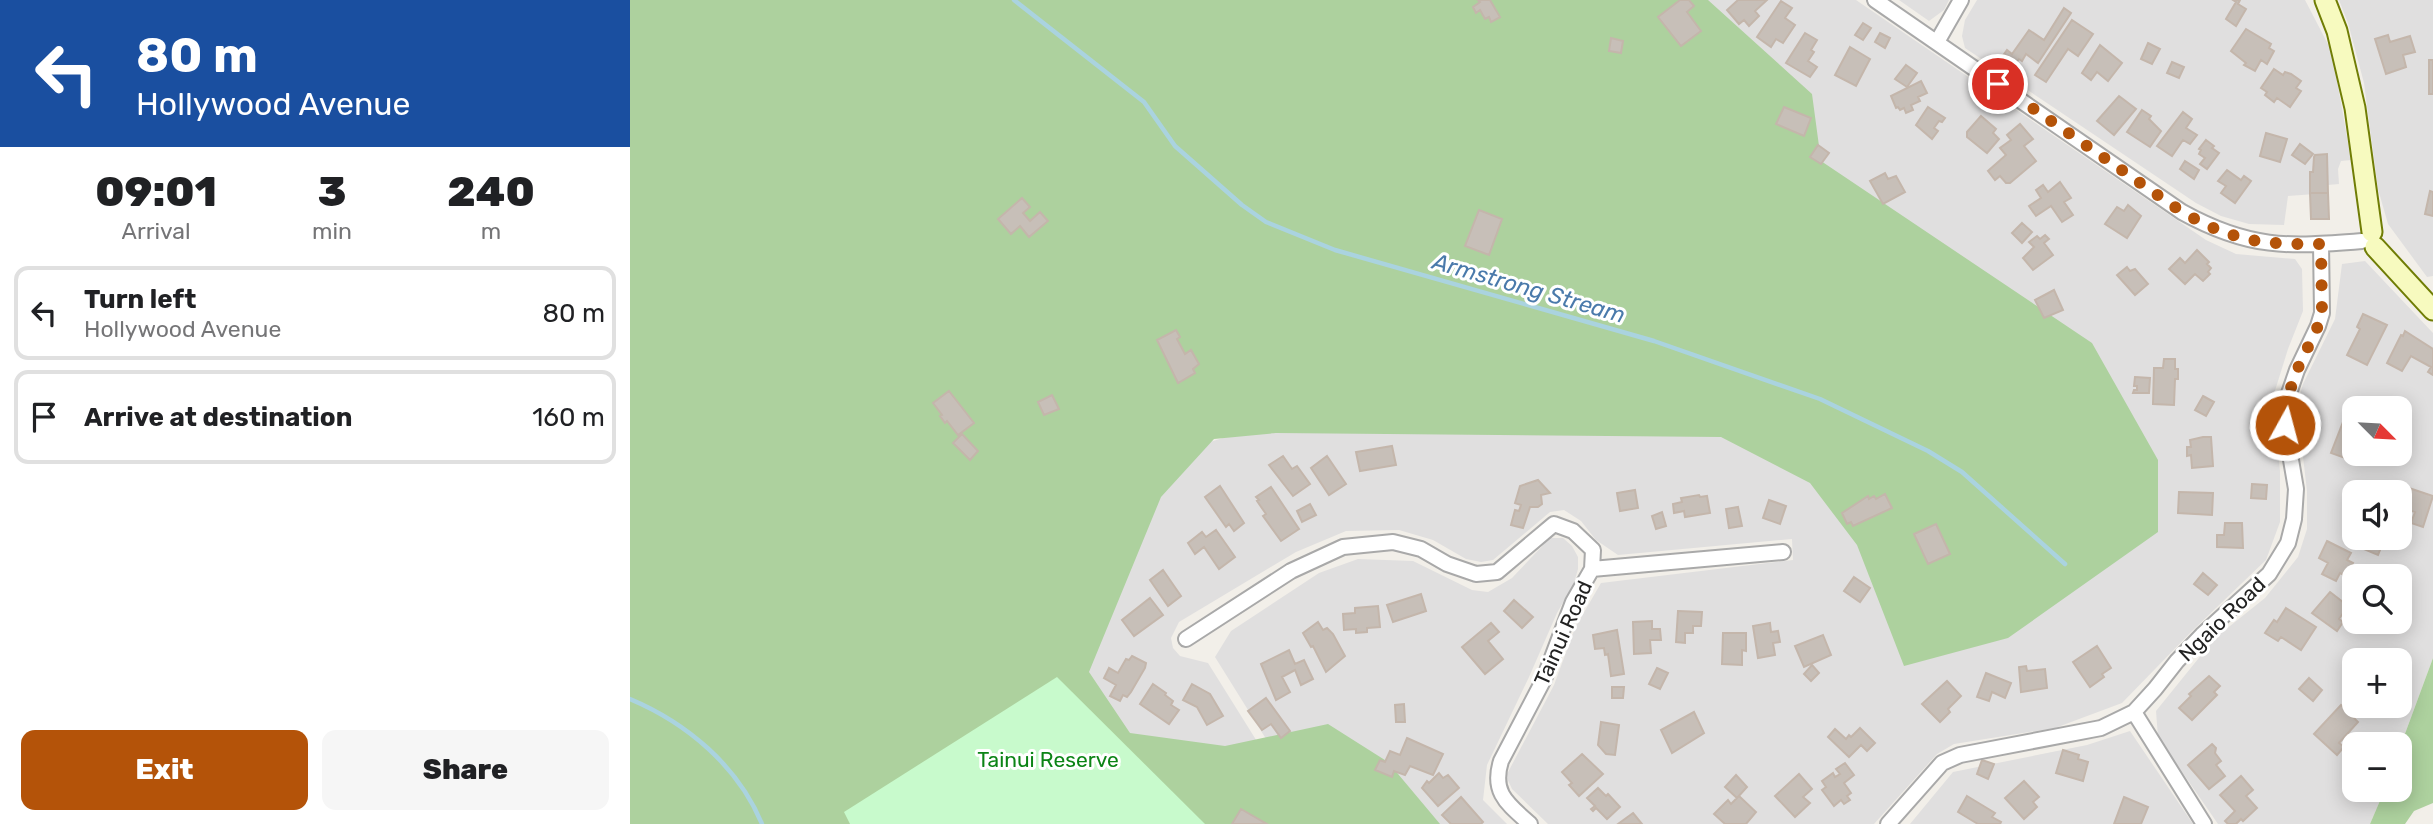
<!DOCTYPE html>
<html lang="en">
<head>
<meta charset="utf-8">
<style>
	:root { --surface:#fff; --page:#f6f6f6; --text:#202124; --muted:#757577; --line:#e0e0e0; --accent:#b45309 }
	body { margin:0; font-family:Rubik,sans-serif; background:var(--page); color:var(--text); height:100vh; display:flex; flex-direction:column; font-size:26px; white-space:nowrap }
	* { box-sizing:border-box; margin:0 }
	p { font-size:23px; color:var(--muted) }
	.icon { flex:none; width:38px; height:38px; fill:none; stroke:currentColor; stroke-width:2; stroke-linecap:round; stroke-linejoin:round }
	.map { position:relative; flex:1; overflow:hidden }
	.details { display:flex; flex-direction:column; background:var(--surface); width:630px }
	.details>* { flex:none }
	.top-card { background:#1a4fa0; color:#fff; overflow:hidden }
	.needle { width:46px; rotate:114deg }
	.controls { position:absolute; left:1712px; top:396px; display:grid; gap:14px }
	.controls a { display:grid; place-items:center; width:70px; height:70px; border-radius:14px; background:var(--surface); box-shadow:0 4px 18px #0003; font-size:35px }
	.pin { position:absolute; display:grid; place-items:center; width:60px; height:60px; color:#fff; margin:-30px; border:4px solid #fff; border-radius:50%; box-shadow:0 2px 7px #0007 }
	.me { position:absolute; width:77px; margin:-38px; rotate:7deg; stroke-linejoin:round; filter:drop-shadow(0 0 5px #0008) }
	.turn { display:flex; align-items:center; gap:24px; height:147px; padding:0 21px; font-size:32px }
	.turn .icon { width:91px; height:91px; stroke-width:2.5 }
	.turn b { display:block; font-size:49px; line-height:60px }
	.eta { display:flex; justify-content:space-evenly; align-items:center; height:119px; text-align:center }
	.eta b { font-size:42px; font-weight:800; line-height:49px }
	.button { display:flex; gap:14px; margin-top:auto; padding:14px 21px }
	.button a { flex:1; height:80px; border-radius:14px; background:var(--accent); color:#fff; font-size:28px; font-weight:800; line-height:80px; text-align:center }
	.button a+a { background:var(--page); color:var(--text) }
	ul { padding:0; list-style:none }
	li { display:flex; align-items:center; gap:21px; height:94px; margin:0 14px 10px; padding:0 7px; border:4px solid var(--line); border-radius:14px }
	li div { flex:1 }
	li b { display:block; font-size:26px }
	li em { font-style:normal }
	main { display:flex; flex:1; min-height:0 }
	.map>svg:first-child { display:block }
	.residential { fill:#e0dfdf; fill-rule:evenodd }
	.forest { fill:#add19e }
	.park { fill:#c8facc }
	.lines { fill:none; stroke-linecap:round; stroke-linejoin:round }
	.stream { stroke:#aad3df; stroke-width:4.5 }
	.building { fill:#c7bfb8; stroke:#c4b6ab; stroke-width:2 }
	.street-casing { stroke:#a9a9a9; stroke-width:18 }
	.secondary-casing { stroke:#707d05; stroke-width:23 }
	.street { stroke:#fff; stroke-width:14 }
	.secondary { stroke:#f7fabf; stroke-width:19 }
	.route { stroke:#b45309; stroke-width:12; stroke-dasharray:0 21.6 }
	.labels { text-anchor:middle; dominant-baseline:central; stroke-width:6; stroke-linejoin:round; paint-order:stroke }
	.street-label { font-size:21px; fill:#222; stroke:#fff }
	.park-label { font-size:21px; fill:#0c8416; stroke:#fff }
	.water-label { font-size:23px; font-style:italic; fill:#4a7aab; stroke:#fff }
</style>
</head>
<body>
<main>
<section class="details">
<div class="top-card">
<div class="turn"><svg class="icon" aria-label="left" viewBox="0 0 24 24"><path d="M17 20v-9H6M10 6l-5 5 5 5"/></svg><div><b>80 m</b>Hollywood Avenue</div></div>
</div>
<div class="eta">
<div><b>09:01</b><p>Arrival</p></div>
<div><b>3</b><p>min</p></div>
<div><b>240</b><p>m</p></div>
</div>
<ul>
<li><svg class="icon" aria-label="left" viewBox="0 0 24 24"><path d="M17 20v-9H6M10 6l-5 5 5 5"/></svg><div><b>Turn left</b><p>Hollywood Avenue</p></div><em>80 m</em></li>
<li><svg class="icon" aria-label="arrive" viewBox="0 0 24 24"><path d="M6 21V4h12l-3 4 3 4H6"/></svg><div><b>Arrive at destination</b></div><em>160 m</em></li>
</ul>
<div class="button"><a>Exit</a><a>Share</a></div>
</section>
<div class="map">
<svg width="1803" height="824" viewBox="0 0 1803 824">
	<rect width="100%" height="100%" fill="#f2efe9"/>
	<path class="residential" d="M1048,0H1226L1576,240L1606,254L1665,259L1672,269L1673,311L1658,349L1643,397L1650,472V522L1636,560L1561,632L1492,703L1425,728L1324,744L1307,754L1244,824H918L882,789L876,776L924,685L945,628L971,583L1163,560L1162,539L988,555L966,540L951,521L934,510L920,512L863,560L851,562L836,559L803,540L769,530L716,531L666,552L549,622L541,638L543,648L550,656L578,663L663,799L575,824L427,677L530,458L658,417L1114,149Z
		M1269,0H1319L1314,10L1299,21Z
		M1347,0H1675L1702,52L1721,160L1711,161L1708,169L1709,184L1698,185V193L1658,196L1654,225L1619,224L1591,216L1566,203L1335,48L1332,36L1335,20Z
		M1709,0H1803V276L1797,277L1758,224L1748,189L1734,83L1718,23Z
		M1735,261L1803,333V658L1769,750V744H1724V789H1755L1740,824H1588L1528,737L1526,711L1585,638L1635,598L1668,557L1677,529V491L1667,405L1673,384L1705,319L1712,264ZM1724,408H1769V453H1724ZM1724,492H1769V537H1724ZM1724,576H1769V621H1724ZM1724,660H1769V705H1724Z
		M920,538H933L942,546L948,557V569L944,583L927,613L899,677L857,765L853,800L877,824H715L669,792L585,657L601,631L689,573L728,559L783,561L842,590L858,592L882,578Z
		M1500,731L1563,824H1280L1323,772L1457,745Z"/>
	<path class="forest" d="M0,0H1078L1182,94L1191,161L1462,343L1528,460V532L1378,638L1274,666L1227,545L1180,483L1091,437L646,433L584,439L531,497L459,672L500,733L595,746L698,724L758,762L810,824H0Z
		M1803,658V803L1784,811L1775,824H1740L1755,789H1769V750Z"/>
	<path class="park" d="M427,677L575,824H220L214,812Z"/>
	<g class="lines">
		<path class="stream" d="M384,0L514,102L545,146L612,205L636,222L705,250L1024,341L1190,399L1298,451L1332,472L1435,564
			M0,699C57,723 108,766 132,824"/>
	</g>
	<path class="building" d="M848,0H860L870,17L861,22L859,17L855,19L850,10L846,13L843,7L850,2Z
		M1050,0H1059L1064,6L1057,12L1071,31L1051,46L1028,17Z
		M1108,0H1137L1125,11L1129,16L1119,26L1114,20L1109,24L1097,10Z
		M1603,0H1610L1608,4L1616,9L1606,26L1596,19L1606,2Z
		M1151,1L1162,8L1155,18L1165,25L1153,43L1146,39L1141,47L1127,37Z
		M1434,8L1441,13L1408,63L1396,54L1392,61L1389,59L1377,75L1365,67L1377,50L1382,54L1399,30L1414,40Z
		M1442,20L1463,34L1448,56L1438,49L1416,82L1405,75Z
		M1233,23L1241,28L1233,40L1225,35Z
		M1616,29L1641,44L1639,48L1644,51L1637,64L1631,60L1625,71L1614,65L1616,63L1601,51Z
		M1175,33L1187,40L1181,50L1184,52L1178,61L1187,67L1180,77L1156,63Z
		M1250,33L1260,38L1255,48L1245,42Z
		M1758,35L1760,42L1780,36L1785,52L1773,55L1776,67L1756,74L1745,39Z
		M981,38L993,41L991,53L979,51Z
		M1518,43L1530,49L1522,64L1511,59Z
		M1470,45L1492,63L1478,81L1467,72L1461,80L1452,73Z
		M1220,47L1240,59L1226,86L1205,75Z
		M1799,60H1803V94H1799Z
		M1542,62L1554,67L1549,78L1537,73Z
		M1276,65L1287,73L1277,87L1265,79Z
		M1644,69L1653,75L1655,72L1661,74L1671,81L1666,88L1671,91L1660,107L1647,98L1644,102L1635,95L1637,92L1631,88Z
		M1291,81L1297,93L1288,97L1290,101L1281,105L1283,110L1276,113L1274,108L1270,110L1268,107L1266,108L1261,96Z
		M1489,96L1506,109L1484,135L1467,121Z
		M1154,107L1181,118L1174,136L1146,124Z
		M1298,107L1315,118L1312,122L1309,121L1304,128L1308,131L1302,139L1286,125Z
		M1512,110L1521,116L1519,119L1531,131L1520,147L1497,132Z
		M1553,112L1562,119L1556,128L1567,135L1560,144L1553,140L1542,156L1527,146Z
		M1351,116L1366,129L1363,133L1369,139L1357,153L1337,137V132Z
		M1390,124L1403,139L1394,146L1406,161L1380,183H1376L1370,176L1365,180L1358,171L1376,155L1370,148L1381,140L1377,135Z
		M1636,133L1657,139L1650,162L1630,156Z
		M1576,140L1584,146L1582,148L1589,153L1577,169L1570,164L1575,158L1569,154L1571,150L1569,149Z
		M1670,144L1683,154L1675,164L1662,155Z
		M1188,145L1199,153L1191,164L1180,157Z
		M1697,154L1698,193H1680V172H1683L1684,157L1685,155Z
		M1555,161L1569,170L1564,179L1550,169Z
		M1597,170L1611,180L1614,176L1621,181L1605,203L1591,193L1596,186L1588,181Z
		M1255,173L1258,179L1266,176L1275,192L1253,204L1240,181Z
		M1430,182L1441,198L1434,202L1443,215L1432,222L1421,206L1406,216L1399,206L1411,198L1406,190L1413,185L1418,192Z
		M1800,191L1803,192V216L1795,214Z
		M1680,193H1698L1699,219H1681Z
		M392,198L400,207L393,213L400,221L410,212L418,221L399,237L390,226L381,234L368,219Z
		M1498,205L1511,216L1497,238L1475,224L1487,207L1494,211Z
		M849,210L872,219L859,255L835,246Z
		M1392,223L1402,232L1392,243L1382,233Z
		M1415,235L1419,239L1414,243L1423,255L1403,270L1393,258L1404,247L1399,242L1407,236L1410,239Z
		M1567,250L1579,262L1577,264L1581,268L1578,272L1580,274L1573,281L1565,274L1555,284L1539,269L1550,258L1555,263Z
		M1497,267L1500,271L1505,269L1518,284L1505,295L1487,275Z
		M1424,290L1433,310L1414,318L1405,300Z
		M1733,314L1757,325L1737,365L1717,355L1730,329L1727,327Z
		M546,330L550,337L547,339L555,354L561,350L569,364L563,369L565,373L548,383L527,340Z
		M1775,331L1803,349V375L1798,372L1801,367L1781,356L1772,371L1757,363L1771,335L1773,336Z
		M1534,359H1545V369H1548V379H1545L1544,405L1523,404L1524,368H1533Z
		M1505,377L1520,378L1519,393H1503L1504,390H1507V386H1504Z
		M319,391L344,423L328,435L317,421L315,423L310,416L312,415L303,403Z
		M422,395L429,409L414,415L408,402Z
		M1573,396L1584,402L1576,416L1565,410Z
		M1713,422L1724,426V445L1718,459L1701,453Z
		M332,434L348,451L340,460L323,443Z
		M1573,437H1581L1583,466L1562,468L1561,455L1557,456V447H1561L1560,440Z
		M762,446L766,465L730,471L726,452Z
		M653,456L662,469L667,466L680,484L663,496L639,465Z
		M697,456L716,484L699,495L681,468Z
		M908,480L920,493L911,495L912,504L908,507H900L893,528L881,525L885,510L889,511L891,505L885,503L890,486Z
		M1622,484L1637,485L1636,499L1621,498Z
		M590,486L614,523L604,531L599,524L596,527L575,497Z
		M641,487L669,529L651,541L633,516L636,514L627,501L629,500L626,497Z
		M1779,488L1803,496L1793,527L1781,523L1785,512L1773,508Z
		M1005,490L1008,508L990,511L987,493Z
		M1549,492L1583,493L1582,515L1548,513Z
		M1255,494L1262,508L1223,526L1221,522L1217,524L1212,513L1238,496L1239,499L1244,496L1246,499Z
		M1069,495L1070,497L1077,496L1080,513L1055,517L1054,511L1044,513L1043,504L1052,502L1051,498Z
		M1139,500L1156,506L1150,524L1133,518Z
		M680,504L686,515L672,522L667,511Z
		M1108,507L1112,526L1099,528L1096,509Z
		M1032,512L1036,526L1026,529L1022,516Z
		M1595,523H1612L1613,548L1587,547V535H1594Z
		M1306,524L1320,554L1298,564L1284,534Z
		M1724,525V537L1755,538L1748,555L1717,542Z
		M586,530L605,557L589,569L574,547L565,554L558,543L572,532L576,537Z
		M1697,541L1721,553L1717,560L1723,563L1716,576L1710,573L1706,581L1692,574L1698,563L1689,558Z
		M533,570L551,596L538,606L520,580Z
		M1573,573L1587,585L1578,595L1564,584Z
		M1224,577L1240,588L1230,602L1214,591Z
		M1700,592L1718,606L1709,619L1713,622L1707,631L1682,613Z
		M791,594L796,611L763,622L757,605Z
		M520,598L533,615L504,636L492,620Z
		M884,600L903,617L892,628L874,611Z
		M748,606L750,627L737,628V632L726,633V629L714,630L713,614L725,613V608Z
		M1656,608L1686,627L1671,650L1651,637L1648,641L1635,633L1644,620L1647,622Z
		M1048,611L1072,612L1071,626H1063V633H1055V643L1046,642Z
		M1022,621V629H1030L1031,640H1020L1021,653L1004,654L1003,622Z
		M688,622L693,630L697,628L703,634L715,656L696,672L683,646L681,647L673,633Z
		M861,623L869,632L858,641L873,659L855,674L832,647Z
		M1140,623L1141,632L1148,631L1150,642L1143,643L1145,655L1128,658L1123,626Z
		M987,630L994,674L981,676L978,654L975,655L974,648L965,649L963,635Z
		M1093,633H1116V651L1112,650V665L1092,664Z
		M1193,635L1201,655L1174,667L1165,646Z
		M1467,646L1481,668L1472,674L1474,677L1460,687L1443,662Z
		M659,650L665,664L674,660L683,679L671,685L665,670L652,677L660,692L646,700L631,664Z
		M502,656L516,663L515,668L501,692L497,697L493,695L490,701L480,696L486,685L474,678L479,668L488,673L496,659L499,660Z
		M1182,665L1189,673L1181,681L1174,674Z
		M1396,666L1397,671L1415,669L1417,688L1391,692L1389,667Z
		M1027,668L1038,673L1030,689L1019,684Z
		M1356,673L1381,683L1375,698L1362,692L1359,701L1347,697Z
		M1579,676L1590,686L1584,692L1587,695L1562,720L1549,708L1561,696L1559,694Z
		M1679,678L1692,690L1683,701L1669,689Z
		M1317,681L1331,696L1318,709L1320,712L1310,722L1292,704Z
		M523,684L536,693L535,695L543,701L541,705L549,710L539,724L510,704Z
		M562,684L580,694L593,716L577,725L567,707L553,700Z
		M982,687H994L993,698H982Z
		M636,698L660,731L651,738L641,724L632,730L618,711Z
		M774,704L775,722H766L765,705Z
		M1711,705L1728,722L1709,743L1714,747L1707,755L1684,734Z
		M1064,712L1074,733L1042,753L1031,730Z
		M971,722L989,725L985,755L976,754L968,745Z
		M1230,728L1245,743L1237,751L1231,745L1219,757L1198,737L1205,729L1216,739L1219,735L1221,737Z
		M777,738L813,754L803,775L780,766L775,775L764,771L762,777L745,770L750,760L755,762L760,751L770,755Z
		M1582,744L1586,748L1585,753L1591,761L1586,765L1595,776L1579,789L1558,765Z
		M1433,750L1449,755L1448,759L1458,762L1453,781L1426,773Z
		M952,754L973,774L949,796L939,785L942,783L932,772Z
		M1352,760L1364,764L1358,779L1347,774Z
		M1215,763L1224,775L1214,783L1221,793L1217,796L1220,800L1214,804L1211,800L1204,806L1192,790L1196,787L1192,781L1203,773L1205,777L1210,774L1206,769Z
		M809,773L813,778L818,775L829,788L808,806L792,788L797,781L799,783Z
		M1169,774L1182,789L1173,797L1180,803L1165,817L1145,796Z
		M1106,775L1117,787L1107,798L1095,787Z
		M1611,776L1623,790L1616,796L1627,808L1613,821L1611,819L1606,824H1598L1595,821L1605,811L1590,795Z
		M1394,781L1409,797L1403,802L1407,807L1394,819L1375,798Z
		M968,788L976,796L978,794L990,807L977,819L966,808L963,811L961,809L965,806L957,798Z
		M1109,796L1126,812L1116,824H1095L1084,814L1098,800L1101,804Z
		M1337,796L1365,813L1362,817L1371,822L1370,824H1348L1328,812Z
		M831,797L853,822L851,824H821L812,815Z
		M1494,797L1518,807L1511,824H1484Z
		M611,809L637,824H602Z
		M1003,813L1012,824H988Z"/>
	<g class="lines">
		<g class="street-casing">
			<path id="street" d="M1245,0L1552,212C1619,249 1657,247 1732,241
				M1307,42L1331,0
				M962,569L1153,552
				M556,639L661,571L713,547L763,542L791,549L817,564L846,574L867,572L924,524L943,531L963,550L962,569L943,602L914,679L871,761C861,793 878,804 900,824
				M1504,712L1574,824
				M1258,824L1312,763L1330,755L1471,728L1504,712L1525,689L1547,661L1572,635L1639,574L1658,543L1664,519L1666,489L1655,425L1656,402L1667,370L1688,326L1692,313L1691,244"/>
		</g>
		<g class="secondary-casing">
			<path id="secondary" d="M1695,0L1707,31L1725,108L1742,232
				M1745,247L1803,310"/>
		</g>
		<use href="#street" class="street"/>
		<use href="#secondary" class="secondary"/>
	</g>
	<g class="lines">
		<path class="route" d="M1368,84L1552,212C1603,241 1632,245 1691,244L1692,313L1688,326L1667,370L1656,402L1655,425"/>
	</g>
	<g class="labels">
		<g class="street-label">
			<text transform="translate(1592 619) rotate(-44)">Ngaio Road</text>
			<text transform="translate(933 633) rotate(-66)">Tainui Road</text>
		</g>
		<g class="park-label">
			<text x="418" y="759">Tainui Reserve</text>
		</g>
		<g class="water-label">
			<text transform="translate(899 288) rotate(16)">Armstrong Stream</text>
		</g>
	</g>
</svg>
<div class="controls">
<a><svg class="needle" viewBox="-14 -14 28 28"><path d="M0-13l5 13h-10z" fill="#e53935"/><path d="M0 13l5-13h-10z" fill="#757577"/></svg></a>
<a><svg class="icon" aria-label="sound" viewBox="0 0 24 24"><path d="M4 9h4l5-4v14l-5-4H4zM17 9q2 3 0 6"/></svg></a>
<a><svg class="icon" aria-label="search" viewBox="0 0 24 24"><circle cx="10" cy="10" r="6"/><path d="M15 15l6 6"/></svg></a>
<a>+</a>
<a>−</a>
</div>
<div class="pin" style="left:1368px;top:84px;background:#d93025"><svg class="icon" aria-label="arrive" viewBox="0 0 24 24"><path d="M6 21V4h12l-3 4 3 4H6"/></svg></div>
<svg class="me" style="left:1655px;top:425px" viewBox="-20 -20 40 40"><circle r="17" fill="#b45309" stroke="#fff" stroke-width="3"/><path d="M0-11L8 9 0 5-8 9z" fill="#fff"/></svg>
</div>
</main>
</body>
</html>
